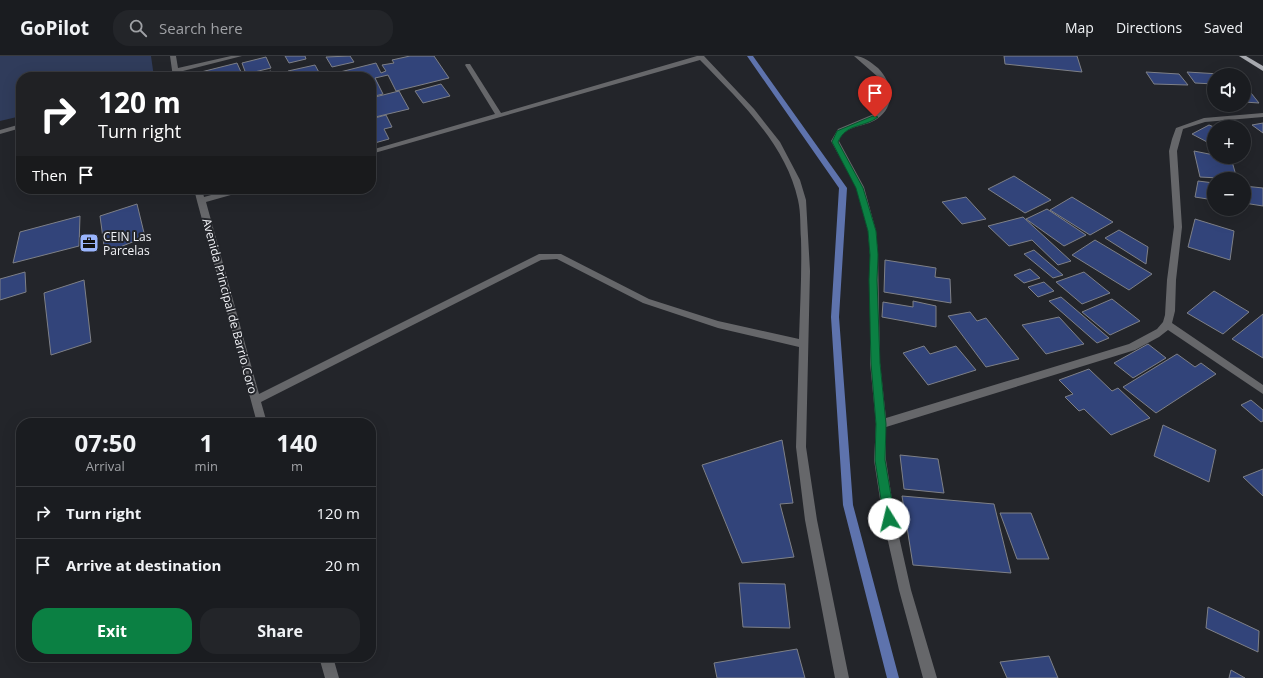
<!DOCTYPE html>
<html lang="en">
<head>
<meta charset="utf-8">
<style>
	:root { --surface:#1a1c20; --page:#232529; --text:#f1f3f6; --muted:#9fa1a5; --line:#383a3e; --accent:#0b8043 }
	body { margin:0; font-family:"Open Sans",sans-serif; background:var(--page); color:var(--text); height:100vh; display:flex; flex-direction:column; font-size:15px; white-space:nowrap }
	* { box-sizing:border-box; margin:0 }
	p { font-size:13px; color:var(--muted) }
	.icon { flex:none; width:22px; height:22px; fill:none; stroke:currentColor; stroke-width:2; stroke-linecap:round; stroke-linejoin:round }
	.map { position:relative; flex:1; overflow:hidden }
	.panel { position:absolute; left:16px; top:362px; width:360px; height:244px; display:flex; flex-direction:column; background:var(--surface); border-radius:16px; box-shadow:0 4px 16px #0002,0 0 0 1px var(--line) }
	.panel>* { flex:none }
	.banner { position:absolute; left:16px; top:16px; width:360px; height:122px; border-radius:16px; box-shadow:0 4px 16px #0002,0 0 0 1px var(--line); background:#202124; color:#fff; overflow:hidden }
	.buttons { position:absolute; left:1207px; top:12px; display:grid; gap:8px }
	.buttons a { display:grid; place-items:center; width:44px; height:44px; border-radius:50%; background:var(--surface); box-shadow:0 4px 16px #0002,0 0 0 1px var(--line); font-size:20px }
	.pin { position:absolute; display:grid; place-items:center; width:34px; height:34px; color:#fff; margin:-41px -17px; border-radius:50% 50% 50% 0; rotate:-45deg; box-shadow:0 0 4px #0007 }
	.pin .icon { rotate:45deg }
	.me { position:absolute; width:44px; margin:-22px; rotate:351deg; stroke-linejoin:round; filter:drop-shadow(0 0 3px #0008) }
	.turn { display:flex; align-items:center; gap:14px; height:84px; padding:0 16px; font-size:18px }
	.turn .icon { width:52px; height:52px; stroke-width:2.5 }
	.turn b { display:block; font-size:28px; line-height:34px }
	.then { display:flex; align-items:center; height:38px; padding:0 16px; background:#0003; gap:8px; font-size:15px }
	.eta { display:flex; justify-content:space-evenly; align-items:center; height:68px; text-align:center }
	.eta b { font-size:24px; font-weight:700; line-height:28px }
	.button { display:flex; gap:8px; margin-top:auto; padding:8px 16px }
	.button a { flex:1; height:46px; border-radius:16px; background:var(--accent); color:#fff; font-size:16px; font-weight:700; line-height:46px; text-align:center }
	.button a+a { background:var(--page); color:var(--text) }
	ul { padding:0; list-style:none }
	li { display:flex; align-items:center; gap:12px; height:52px; padding:0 16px; border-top:1px solid var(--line) }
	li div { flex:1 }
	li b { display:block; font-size:15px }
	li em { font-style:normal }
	header { display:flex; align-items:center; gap:24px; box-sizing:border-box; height:56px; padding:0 20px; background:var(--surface); border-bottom:1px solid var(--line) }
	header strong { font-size:19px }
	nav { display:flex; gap:22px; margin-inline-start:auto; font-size:14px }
	.search { width:280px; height:36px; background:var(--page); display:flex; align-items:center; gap:10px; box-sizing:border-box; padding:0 14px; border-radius:16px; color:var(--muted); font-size:15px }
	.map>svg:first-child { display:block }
	.green { fill:#303c5b }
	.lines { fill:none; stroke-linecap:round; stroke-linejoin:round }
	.stream { fill:#5e73ad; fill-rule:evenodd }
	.building { fill:#32447a; stroke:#7e8087 }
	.minor { fill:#66676a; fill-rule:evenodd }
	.major { fill:#a7a9af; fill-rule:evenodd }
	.route { fill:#0b8043; stroke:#07532c }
	.labels { text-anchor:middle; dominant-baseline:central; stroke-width:4; stroke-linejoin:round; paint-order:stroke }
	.poi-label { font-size:12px; fill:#f2f3f7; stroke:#23252a; text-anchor:start }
	.street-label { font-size:12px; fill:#f2f3f7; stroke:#23252a }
</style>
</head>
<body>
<header>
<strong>GoPilot</strong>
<div class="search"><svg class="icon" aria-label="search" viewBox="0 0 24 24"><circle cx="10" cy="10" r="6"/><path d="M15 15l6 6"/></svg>Search here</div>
<nav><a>Map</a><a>Directions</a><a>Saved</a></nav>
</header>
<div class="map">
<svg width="1263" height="622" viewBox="0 0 1263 622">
	<rect width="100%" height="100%" fill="#23252a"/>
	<path class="green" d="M0,0H151L154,21H21V60L0,65Z"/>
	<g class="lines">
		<path class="stream" d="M747,0H753L847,132L839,261L853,449L899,622H887L843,449L831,261L839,132Z"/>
	</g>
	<path class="building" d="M285,0H305L306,3L289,7Z
		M350,0L354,6L332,11L326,1Z
		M410,0H434L449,22L396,35L388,19L375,22L383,38L371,41V21H338L336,17L376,7L381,17L386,15L382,9L394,7L392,4Z
		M1004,0H1077L1082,16L1005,8Z
		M266,1L271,12L246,18L242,7Z
		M237,7L241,16L229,19L230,21H203L201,16Z
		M315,9L321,20L291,21L288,15Z
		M271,15L272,19L247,21Z
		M1146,16L1179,18L1188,29L1154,28Z
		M1187,16L1220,18L1221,19H1214V28L1195,27Z
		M441,28L450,40L423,47L415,35Z
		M399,35L409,53L371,62V45L376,44L375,41Z
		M1244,36L1251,37L1259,47L1244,46Z
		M386,59L392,71L384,73L389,83L371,88V63Z
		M1263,67V77L1252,69Z
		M1209,69L1214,71V84L1209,87L1192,78Z
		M1194,95L1214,99V101L1231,102L1237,123L1200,121Z
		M1014,120L1051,144L1025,157L988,133Z
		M1198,125L1214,127V144L1195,141Z
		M1244,130L1263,132V150L1244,147Z
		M966,141L986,163L962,168L942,146Z
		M1072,141L1113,166L1090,179L1050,154Z
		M137,148L145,181L105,197L100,160Z
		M1047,153L1086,179L1064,190L1026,163Z
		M80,160L79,190L13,207L20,176Z
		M1023,161L1071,205L1058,209L1032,184L1009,190L988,170Z
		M1195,163L1234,175L1230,204L1188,191Z
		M1119,174L1148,191L1146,208L1105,182Z
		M1095,184L1152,218L1129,234L1072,199Z
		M1034,194L1063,219L1053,222L1024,198Z
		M885,204L936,212L935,221L950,223L951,247L884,236Z
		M1030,213L1040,222L1024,227L1014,219Z
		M25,216L26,236L0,244V223Z
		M1084,216L1110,237L1082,248L1056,226Z
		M84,224L91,286L51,299L44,237Z
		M1044,226L1054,235L1038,241L1028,231Z
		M1214,235L1249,256L1223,278L1187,257Z
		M1061,241L1109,282L1097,287L1049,245Z
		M1112,243L1140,265L1110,279L1082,256Z
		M913,245L936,250V271L882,261L883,246L913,251Z
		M970,256L977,265L986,262L1019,303L986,311L948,260Z
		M1263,258V302L1232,283Z
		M1059,261L1084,288L1046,298L1022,269Z
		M1148,288L1166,302L1133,322L1114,307Z
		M924,290L930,298L956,290L976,314L928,329L903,297Z
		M1177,298L1195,311L1201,307L1216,318L1156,357L1123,331Z
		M1089,313L1112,335L1118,332L1150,362L1111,379L1084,353L1079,355L1065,341L1073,338L1059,324Z
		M1251,344L1263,354V365L1261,366L1241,349Z
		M1163,369L1216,394L1209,426L1154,400Z
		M782,384L793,447L780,448L794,501L742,507L702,409Z
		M900,399L938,403L944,437L904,433Z
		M1263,413V440L1243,421Z
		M902,440L994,448L1011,517L913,509Z
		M1000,457H1031L1049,503H1017Z
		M739,527L785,528L790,572L743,571Z
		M1208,551L1259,575L1258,596L1206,572Z
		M797,593L805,622H717L714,607Z
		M1049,600L1058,622H1007L1000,606Z
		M1231,614L1245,622H1229Z"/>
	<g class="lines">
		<path class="minor" d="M170,0H176L178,12L231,0H242L179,16V21H173Z
			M697,0H704L754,53L780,86L800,124L806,144L810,215L806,391L817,464L849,622H835L805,464L796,391L799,291L718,272L643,247L557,203L541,204L261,346L267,367H257L197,145L194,133H202L204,141L233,133H246L245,135L206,146L259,338L539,198H561L649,243L718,265L799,283C800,250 802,217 801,183C800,170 801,157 798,144C786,88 738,43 700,4L371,98V94L495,58L465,9L466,8H470L501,57Z
			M854,0C864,0 870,6 878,12C893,27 896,50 877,63C864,72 845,68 839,85L864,131L876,175L878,199L880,307L886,362L1129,288L1157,273L1163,266L1165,259L1167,224L1174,171L1169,95L1172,83L1176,72L1204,62L1263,57V61L1205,66L1183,73L1177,95L1182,171L1176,224L1175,255L1172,267L1263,329V338L1168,274L1159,281L1135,294L886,371V404L895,463L911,534L937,622H923L899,534L883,463L874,404L876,368L870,307V199L868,175L856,131L831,85L838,73L874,58L882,49L884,41V33L878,21Z
			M21,68V72L0,78V74Z
			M319,601H333L339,622H325Z"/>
		<path class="major" d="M1239,0H1246L1263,10V15Z"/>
	</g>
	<path class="route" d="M873,60L878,61C864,72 846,67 838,86L863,132L876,175L878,199L877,224L880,307L886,368L885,404L895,463L893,466L889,468L886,466L884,463L875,404L876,368L871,307L869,224L870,199L868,175L856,132L832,86L837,75Z"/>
	<defs>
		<g id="office-square" transform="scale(1)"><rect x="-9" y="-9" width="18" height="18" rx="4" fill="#9ab5fd" stroke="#23252a"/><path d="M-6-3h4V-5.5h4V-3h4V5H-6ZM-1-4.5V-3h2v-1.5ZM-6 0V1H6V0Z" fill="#111"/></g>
	</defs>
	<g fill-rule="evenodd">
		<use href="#office-square" x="89" y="187"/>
	</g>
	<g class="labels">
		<g class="poi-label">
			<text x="103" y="180">CEIN Las<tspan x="103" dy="14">Parcelas</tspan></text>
		</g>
		<g class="street-label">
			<text transform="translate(230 250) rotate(75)">Avenida Principal de Barrio Coro</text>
		</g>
	</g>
</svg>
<div class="buttons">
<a><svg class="icon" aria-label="sound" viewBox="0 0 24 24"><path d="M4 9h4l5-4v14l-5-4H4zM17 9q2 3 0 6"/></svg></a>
<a>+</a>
<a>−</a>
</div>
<div class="pin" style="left:875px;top:61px;background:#d93025"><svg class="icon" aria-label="arrive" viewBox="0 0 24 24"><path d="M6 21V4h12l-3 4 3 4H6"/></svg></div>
<svg class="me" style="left:889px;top:463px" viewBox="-20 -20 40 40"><circle r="19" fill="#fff"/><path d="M0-13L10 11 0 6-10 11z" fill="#0b8043"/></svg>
<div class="banner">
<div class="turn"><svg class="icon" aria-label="right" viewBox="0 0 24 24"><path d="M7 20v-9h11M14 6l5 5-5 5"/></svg><div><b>120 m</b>Turn right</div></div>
<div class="then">Then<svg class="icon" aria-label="arrive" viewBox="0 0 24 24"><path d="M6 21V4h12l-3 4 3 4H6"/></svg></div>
</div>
<section class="panel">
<div class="eta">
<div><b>07:50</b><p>Arrival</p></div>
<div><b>1</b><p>min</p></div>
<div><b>140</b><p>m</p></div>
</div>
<ul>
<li><svg class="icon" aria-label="right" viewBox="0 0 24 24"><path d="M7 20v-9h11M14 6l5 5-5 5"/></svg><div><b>Turn right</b></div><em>120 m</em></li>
<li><svg class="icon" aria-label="arrive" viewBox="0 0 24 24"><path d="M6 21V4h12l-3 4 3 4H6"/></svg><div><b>Arrive at destination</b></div><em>20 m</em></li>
</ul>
<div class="button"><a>Exit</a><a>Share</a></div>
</section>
</div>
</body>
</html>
